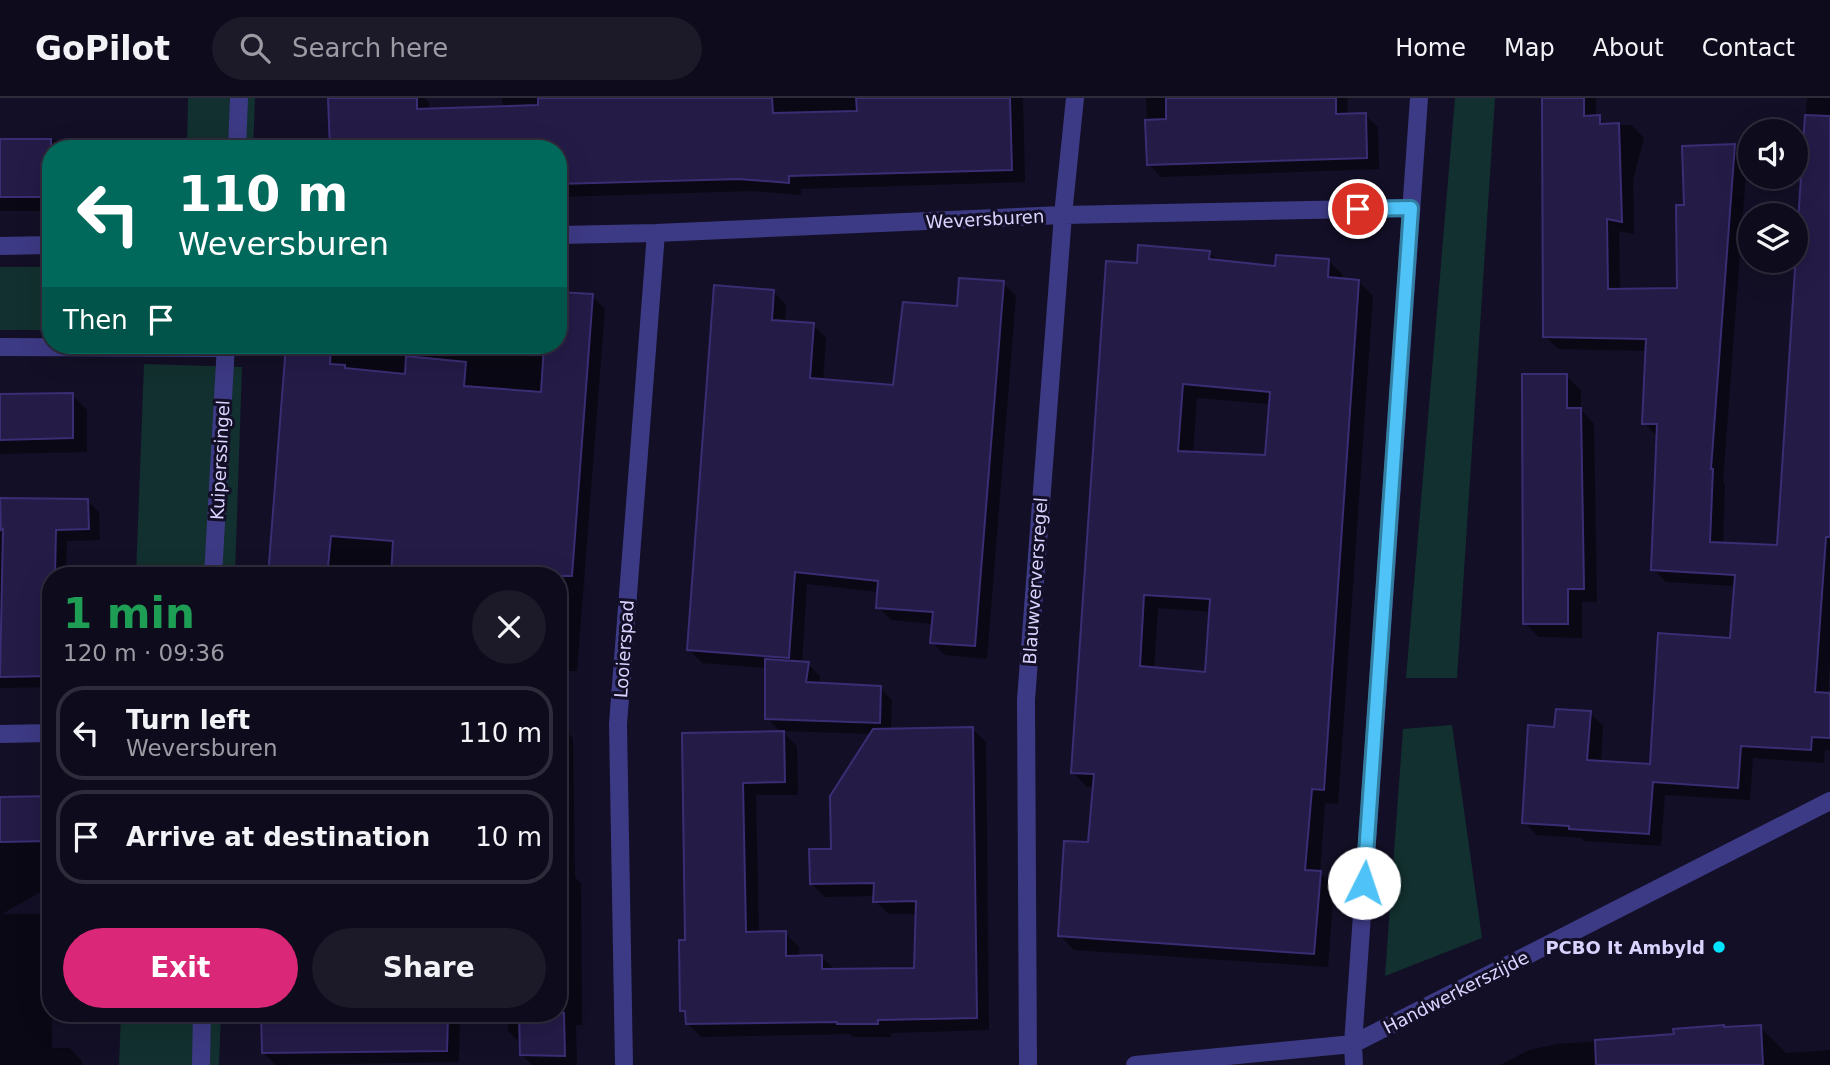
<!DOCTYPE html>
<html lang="en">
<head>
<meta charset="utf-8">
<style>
	:root { --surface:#0e0b1c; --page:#1c1929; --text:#f1f3f6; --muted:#9b9ba3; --line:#2e2b3b; --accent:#db2777 }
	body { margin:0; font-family:"DejaVu Sans",sans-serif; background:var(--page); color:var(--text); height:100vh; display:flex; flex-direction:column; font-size:26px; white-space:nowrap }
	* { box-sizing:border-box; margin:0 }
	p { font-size:23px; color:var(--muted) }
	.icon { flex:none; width:38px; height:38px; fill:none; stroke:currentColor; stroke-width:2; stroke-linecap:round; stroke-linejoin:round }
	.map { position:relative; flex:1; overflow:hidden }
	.side { position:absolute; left:42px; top:469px; width:525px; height:455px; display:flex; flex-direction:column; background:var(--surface); border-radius:28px; box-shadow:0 7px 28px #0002,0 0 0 2px var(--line) }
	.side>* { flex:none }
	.top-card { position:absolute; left:42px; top:42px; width:525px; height:214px; border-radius:28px; box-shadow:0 7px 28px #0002,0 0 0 2px var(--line); background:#00695c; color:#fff; overflow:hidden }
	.controls { position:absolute; left:1738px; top:21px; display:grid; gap:14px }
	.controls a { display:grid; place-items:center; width:70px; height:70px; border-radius:50%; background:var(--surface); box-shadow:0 7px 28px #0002,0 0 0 2px var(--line); font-size:35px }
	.pin { position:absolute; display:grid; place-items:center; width:60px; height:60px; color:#fff; margin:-30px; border:4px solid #fff; border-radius:50%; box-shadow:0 2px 7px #0007 }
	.me { position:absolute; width:77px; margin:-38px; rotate:4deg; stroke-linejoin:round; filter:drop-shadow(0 0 5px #0008) }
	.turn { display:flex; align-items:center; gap:24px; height:147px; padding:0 21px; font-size:32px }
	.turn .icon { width:91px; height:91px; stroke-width:2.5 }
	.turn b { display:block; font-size:49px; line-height:60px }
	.then { display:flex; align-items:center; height:66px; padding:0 21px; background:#0003; gap:14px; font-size:26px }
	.round { display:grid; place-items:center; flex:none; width:74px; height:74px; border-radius:37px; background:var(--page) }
	.head { display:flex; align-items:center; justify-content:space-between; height:119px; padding:0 21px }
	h1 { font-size:42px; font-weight:700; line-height:52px; color:#1e9e55 }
	.primary-button { display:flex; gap:14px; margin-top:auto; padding:14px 21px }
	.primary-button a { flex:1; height:80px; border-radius:42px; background:var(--accent); color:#fff; font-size:28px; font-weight:700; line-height:80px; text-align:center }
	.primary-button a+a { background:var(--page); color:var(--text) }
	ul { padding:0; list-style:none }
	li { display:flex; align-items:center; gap:21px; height:94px; margin:0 14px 10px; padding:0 7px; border:4px solid var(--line); border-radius:28px }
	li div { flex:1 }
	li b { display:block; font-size:26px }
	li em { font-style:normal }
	header { display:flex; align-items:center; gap:42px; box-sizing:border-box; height:98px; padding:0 35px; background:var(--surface); border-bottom:2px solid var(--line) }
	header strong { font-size:33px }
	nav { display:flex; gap:38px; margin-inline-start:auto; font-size:24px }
	.search { width:490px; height:63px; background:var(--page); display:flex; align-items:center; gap:18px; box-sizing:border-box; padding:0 24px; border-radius:38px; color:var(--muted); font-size:26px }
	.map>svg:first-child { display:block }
	.green { fill:#12302f }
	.shadow { fill:#0007; fill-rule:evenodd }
	.building { fill:#241b47; stroke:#3b2d73; stroke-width:2; fill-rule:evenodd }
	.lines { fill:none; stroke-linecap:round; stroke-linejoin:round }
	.minor { stroke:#3d3a85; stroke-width:18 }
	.route-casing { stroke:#337fa1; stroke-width:18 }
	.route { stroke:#4fc3f7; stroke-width:12 }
	.poi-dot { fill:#00e5ff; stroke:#130f26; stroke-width:2.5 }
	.labels { text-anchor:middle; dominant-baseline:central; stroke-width:6; stroke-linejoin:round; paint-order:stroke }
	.street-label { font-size:18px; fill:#d9d4ff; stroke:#130f26 }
	.poi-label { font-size:18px; font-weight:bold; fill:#d9d4ff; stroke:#130f26; text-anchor:end }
</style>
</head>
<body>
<header>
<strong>GoPilot</strong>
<div class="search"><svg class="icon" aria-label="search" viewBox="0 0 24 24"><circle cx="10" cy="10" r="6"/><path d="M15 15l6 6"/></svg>Search here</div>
<nav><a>Home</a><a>Map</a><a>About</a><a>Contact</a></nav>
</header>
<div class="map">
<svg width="1830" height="967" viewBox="0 0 1830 967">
	<rect width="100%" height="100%" fill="#130f26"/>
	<path class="green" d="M188,0H255L253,51H187Z
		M1455,0H1495L1457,580H1406Z
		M51,169V232H0V169Z
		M144,266L242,269L235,478H136Z
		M1452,627L1482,840L1385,878L1403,631Z
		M121,915H221L219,967H119Z"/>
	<path class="shadow" d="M329,0H425L429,4V12L503,9L502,0H1023L1025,84L801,91V97L753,93L558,99V51Z
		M1146,0H1347L1348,17H1365L1378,29L1379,71L1161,79L1149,66Z
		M1543,0H1596V19L1607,27H1631L1644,40L1633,82L1634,136L1619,133L1620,192H1679L1686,109L1734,48L1747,61L1723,384L1725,386L1723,446L1778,449L1807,0H1830V565L1828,596H1830V652H1825L1824,665L1753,660L1750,702L1665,697L1661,748L1584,743L1581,740L1537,737L1524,724L1556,631L1590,615L1603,628L1601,664L1652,667L1732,542L1736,488L1666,484L1653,471L1657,338L1644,325L1647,253L1558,251L1545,238Z
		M129,41L139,51H51V113H0V43Z
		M1209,154L1218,163L1277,170L1329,163L1343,177V182L1358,183L1373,198L1338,706L1325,705L1320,775L1334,789L1328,869L1074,852L1060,837L1089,746L1095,689H1087L1073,674L1139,167ZM1197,300L1271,306L1267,359L1193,355ZM1158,510L1211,514L1207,576L1154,571Z
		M1003,185L1016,198L987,561L945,557L932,544L933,526L891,522L878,509L879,494L807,486L802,566H808L820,578L819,586L880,590L892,602L891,632L972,631L986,644L989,932L891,935V939H852L850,936L701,939L687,925L684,636L781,635L767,620V570L702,565L689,552L773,193L786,207L785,224L813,227L826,240L823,283L895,289L958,210ZM781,633L872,636L833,752L811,785L825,799L875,798V803L889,816H918L915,872L836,873L821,858L799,859V849L785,835H759L756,697H798L797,648Z
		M592,198L605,211L577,573H564L560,627L573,640L575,779L581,786L582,927H576L577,967H532L522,957L521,946L508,933V915H558V478H267L268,466H271L288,247H558Z
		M1566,278L1581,292V312L1594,326L1597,504H1582V540L1539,539L1525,525Z
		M72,297L87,312V354L0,356V298Z
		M0,402H87L99,414L100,442L67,443L66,478H51V589L0,590Z
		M51,700V788L2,816H51L52,950H69L82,963V967H0V701Z
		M263,915H454L460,923L459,964L276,967L263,955Z
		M1760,929L1786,955L1830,952V967H1500L1529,952L1557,946L1676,938Z"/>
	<path class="building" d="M328,0H417V11L538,7V0H772L773,15L857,13L856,0H1010L1012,72L789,78V85L739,81L558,86V51H330Z
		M1166,0H1336V16L1366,15L1367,60L1147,67L1145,22L1166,21Z
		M1542,0H1584V18L1600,17V26L1619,25L1622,124L1607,121L1608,191L1677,190L1676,107H1684L1682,48L1735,46L1711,371H1713L1710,444L1777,447L1805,17L1830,18V439H1826L1815,594L1830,595V640L1812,639L1811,652L1741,648L1738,690L1653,684L1649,736L1569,731V728L1522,725L1528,627L1554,629L1556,611L1591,613L1587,662L1650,666L1658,535L1730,540L1735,477L1651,472L1657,326H1642L1646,241L1543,239Z
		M0,41H51V99H0Z
		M1138,147L1210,153L1209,161L1275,168L1276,157L1329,161L1328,179L1359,182L1324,692L1312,691L1305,772L1321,773L1314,856L1058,838L1064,743L1088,744L1094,676L1071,675L1106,163L1137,165ZM1183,286L1270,294L1265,357L1178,353ZM1144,497L1210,501L1205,574L1140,568Z
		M959,180L1004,183L975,548L930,545L933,514L876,510L878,483L795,474L789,560L687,552L714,187L774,192L772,222L814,225L810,280L893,287L903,204L957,208Z
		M558,194L593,196L572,478H391L393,443L331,438L327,478H268L286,247H331L330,266L345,267V270L405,276L406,258L466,264L464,288L541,294L544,247H558Z
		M1522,276H1567V310H1581L1584,491H1568V526H1523Z
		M73,295V340L0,342V296Z
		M0,400L88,401L89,431L56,432L55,478H51V578L0,579L3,431L1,432Z
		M765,561L809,564L806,584L881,588L880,625L765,621Z
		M973,629L977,920L878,922V926H837V924L686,926L685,913H680L679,842H685L682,635L784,633L785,684L743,685L746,834L786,833V858L822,857V871L914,870L916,803L873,804L874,785L810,786L809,751H831L830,698L873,631Z
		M51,698V743L0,744V699Z
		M261,915H401L448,918L447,953L262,955Z
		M519,915H564L565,958L520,957Z
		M1724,927V929L1761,927L1763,967H1596L1595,942L1674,936L1673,931Z"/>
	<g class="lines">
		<path class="minor" d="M237,51L239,0
			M558,137L656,135L1063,117L1411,110
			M0,148L51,147
			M0,249L226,250
			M213,478L226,247
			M0,636L51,635
			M201,967L202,915
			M624,967L618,626L656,135
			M1028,967L1026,602L1063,117L1075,0
			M1135,967L1353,946L1830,703
			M1354,967L1353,946L1419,0"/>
	</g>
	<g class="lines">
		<g class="route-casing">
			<path id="route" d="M1358,111L1411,110L1364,785"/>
		</g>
		<use href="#route" class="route"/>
	</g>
	<circle class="poi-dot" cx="1719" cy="849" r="7"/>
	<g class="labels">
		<g class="street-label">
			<text transform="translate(985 121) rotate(-3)">Weversburen</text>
			<text transform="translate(220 362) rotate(-87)">Kuiperssingel</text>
			<text transform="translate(1035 483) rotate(-86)">Blauwverversregel</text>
			<text transform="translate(624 551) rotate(-86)">Looierspad</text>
			<text transform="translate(1456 894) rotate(-27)">Handwerkerszijde</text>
		</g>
		<g class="poi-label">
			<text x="1705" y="849">PCBO It Ambyld</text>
		</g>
	</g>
</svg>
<div class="controls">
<a><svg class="icon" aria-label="sound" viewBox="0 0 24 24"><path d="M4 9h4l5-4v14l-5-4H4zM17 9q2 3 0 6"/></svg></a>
<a><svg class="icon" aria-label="layers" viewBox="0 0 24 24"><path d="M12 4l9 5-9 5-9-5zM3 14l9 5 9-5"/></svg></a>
</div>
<div class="pin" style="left:1358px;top:111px;background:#d93025"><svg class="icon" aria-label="arrive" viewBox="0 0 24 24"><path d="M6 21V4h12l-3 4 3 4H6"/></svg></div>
<svg class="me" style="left:1364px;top:785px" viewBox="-20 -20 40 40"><circle r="19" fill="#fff"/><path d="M0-13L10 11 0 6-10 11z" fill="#4fc3f7"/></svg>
<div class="top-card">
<div class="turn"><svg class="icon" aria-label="left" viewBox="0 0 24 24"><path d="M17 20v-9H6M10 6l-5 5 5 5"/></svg><div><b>110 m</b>Weversburen</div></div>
<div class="then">Then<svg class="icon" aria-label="arrive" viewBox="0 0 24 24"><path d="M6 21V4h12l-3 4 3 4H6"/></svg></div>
</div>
<section class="side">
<div class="head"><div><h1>1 min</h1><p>120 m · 09:36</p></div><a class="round"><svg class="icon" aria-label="close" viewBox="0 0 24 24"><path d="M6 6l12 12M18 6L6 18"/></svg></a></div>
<ul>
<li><svg class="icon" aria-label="left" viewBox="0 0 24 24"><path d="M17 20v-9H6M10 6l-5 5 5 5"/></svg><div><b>Turn left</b><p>Weversburen</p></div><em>110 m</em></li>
<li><svg class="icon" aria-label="arrive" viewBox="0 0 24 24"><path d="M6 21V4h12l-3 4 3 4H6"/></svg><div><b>Arrive at destination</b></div><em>10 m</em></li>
</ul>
<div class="primary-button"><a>Exit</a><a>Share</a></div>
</section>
</div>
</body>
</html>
